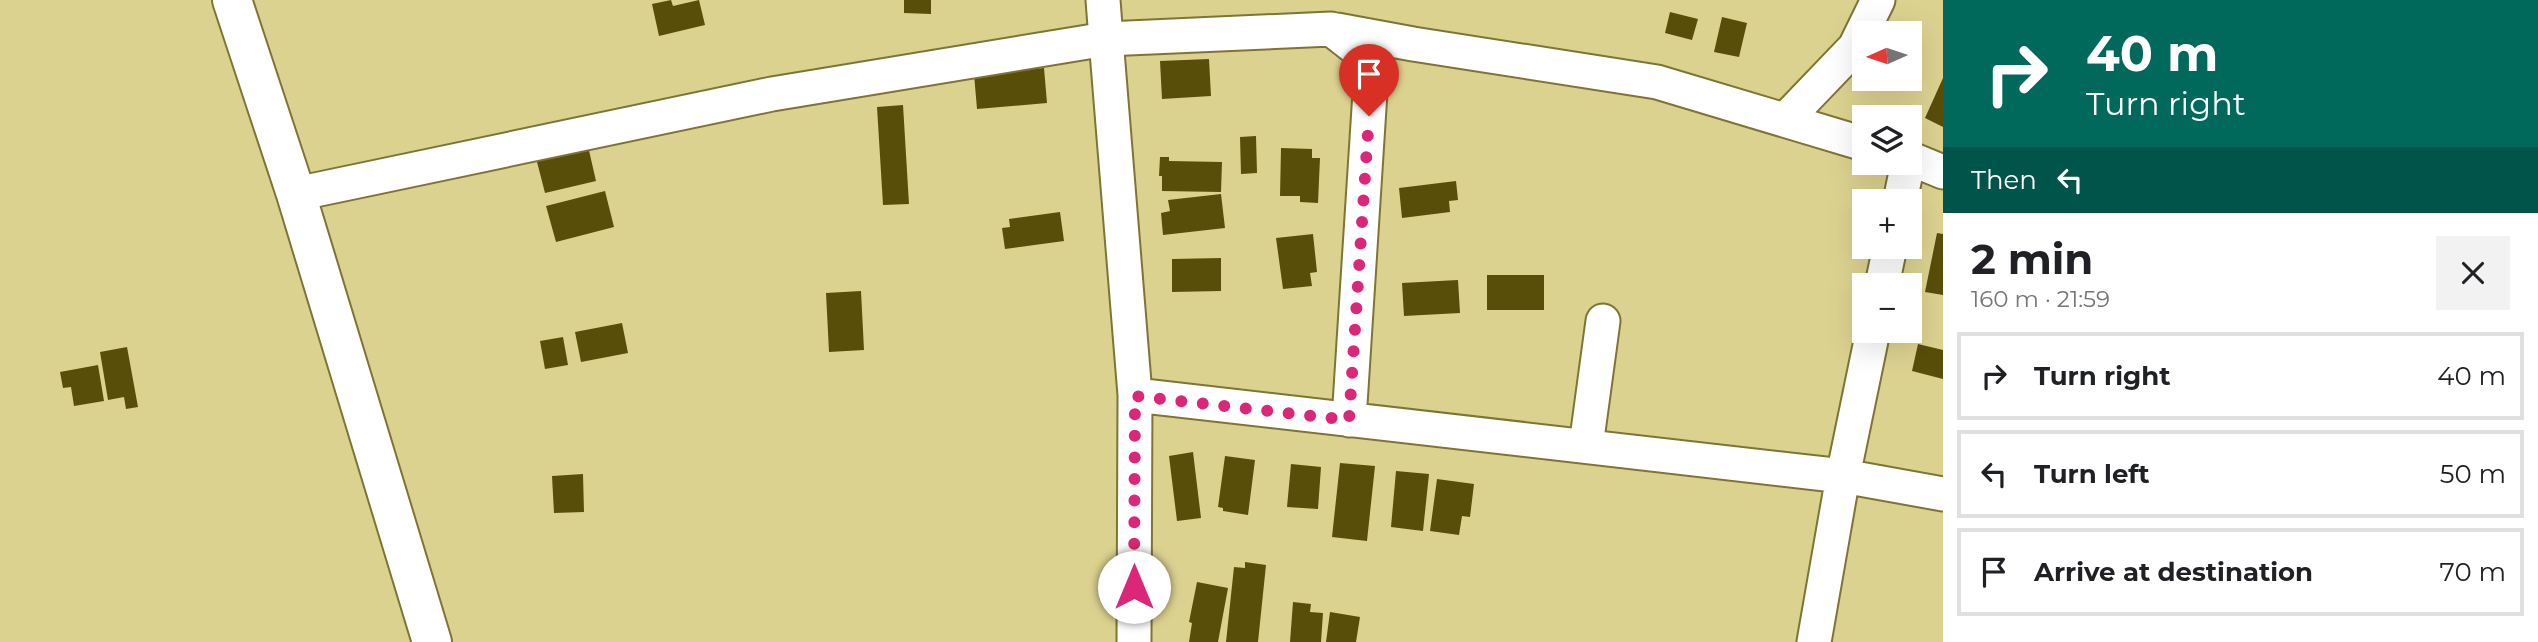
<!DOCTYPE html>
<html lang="en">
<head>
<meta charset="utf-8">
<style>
	:root { --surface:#fff; --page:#f2f2f2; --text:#202124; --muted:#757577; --line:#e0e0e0 }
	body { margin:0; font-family:Montserrat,sans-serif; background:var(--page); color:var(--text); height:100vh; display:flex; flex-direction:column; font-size:26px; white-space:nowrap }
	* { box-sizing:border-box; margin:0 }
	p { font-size:23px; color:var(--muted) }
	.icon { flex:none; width:38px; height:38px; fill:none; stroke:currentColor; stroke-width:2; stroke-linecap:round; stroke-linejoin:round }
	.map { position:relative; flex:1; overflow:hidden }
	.details { display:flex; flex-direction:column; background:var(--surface); width:595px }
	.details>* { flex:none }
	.guide { background:#00695c; color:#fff; overflow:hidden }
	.needle { width:46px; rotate:267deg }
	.buttons { position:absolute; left:1852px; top:21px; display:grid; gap:14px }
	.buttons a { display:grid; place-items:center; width:70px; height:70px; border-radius:0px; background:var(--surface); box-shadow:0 7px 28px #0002; font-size:35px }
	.pin { position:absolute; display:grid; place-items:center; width:60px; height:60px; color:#fff; margin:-72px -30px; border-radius:50% 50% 50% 0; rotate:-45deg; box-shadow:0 0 7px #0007 }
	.pin .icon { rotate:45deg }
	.me { position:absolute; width:77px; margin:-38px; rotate:0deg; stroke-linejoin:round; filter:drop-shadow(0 0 5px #0008) }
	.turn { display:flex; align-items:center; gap:24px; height:147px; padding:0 28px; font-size:32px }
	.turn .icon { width:91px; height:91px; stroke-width:2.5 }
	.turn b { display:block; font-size:49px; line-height:60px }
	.then { display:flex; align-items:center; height:66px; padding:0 28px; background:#0003; gap:14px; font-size:26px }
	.round { display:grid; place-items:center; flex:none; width:74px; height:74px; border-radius:0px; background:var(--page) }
	.overview { display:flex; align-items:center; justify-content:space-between; height:119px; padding:0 28px }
	h1 { font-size:42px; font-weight:700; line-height:52px }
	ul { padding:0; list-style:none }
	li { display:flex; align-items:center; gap:21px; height:88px; margin:0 14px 10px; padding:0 14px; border:4px solid var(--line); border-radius:0px }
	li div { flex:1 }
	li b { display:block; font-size:26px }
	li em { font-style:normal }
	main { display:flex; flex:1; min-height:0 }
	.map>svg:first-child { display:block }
	.building { fill:#584e0a }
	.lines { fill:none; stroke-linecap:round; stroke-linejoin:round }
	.minor-casing { stroke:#7e7434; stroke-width:37 }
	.tertiary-casing { stroke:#7e7434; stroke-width:42 }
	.minor { stroke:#fff; stroke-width:33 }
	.tertiary { stroke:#fff; stroke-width:38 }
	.route { stroke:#db2777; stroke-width:12; stroke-dasharray:0 21.6 }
</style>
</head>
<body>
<main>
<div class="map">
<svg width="1943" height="642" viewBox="0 0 1943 642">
	<rect width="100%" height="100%" fill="#dcd290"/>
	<path class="building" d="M671,0L673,6L699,0L705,25L659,36L652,4Z
		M904,0H931V14L904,13Z
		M1670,12L1698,19L1692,40L1665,33Z
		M1722,17L1747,23L1739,57L1714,52Z
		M1209,59L1211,96L1162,99L1160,61Z
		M1044,68L1047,103L977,109L974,74Z
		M1943,78V127L1925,118Z
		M903,105L909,204L883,205L877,107Z
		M1256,136L1257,173L1241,174L1240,137Z
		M588,146L596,181L545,193L536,158Z
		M1281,148L1312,149V158H1320L1318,203L1300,202V196H1280Z
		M1160,157H1169V161L1222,162L1221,192L1162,191V176H1159Z
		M1456,181L1458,200L1449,201L1450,212L1402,218L1399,188Z
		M605,191L614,227L556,242L546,206Z
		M1221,194L1225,228L1163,235L1161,213L1170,211L1168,200Z
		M1060,212L1064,241L1005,249L1002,228L1010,227L1009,219Z
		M1937,233L1943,234V295L1925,292Z
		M1313,234L1317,272L1310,273L1312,286L1283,289L1276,238Z
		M1221,258V291L1172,292V259Z
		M1487,275H1544V310H1487Z
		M1458,280L1460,313L1404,316L1402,283Z
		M861,291L864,350L829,352L826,293Z
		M622,323L628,353L581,362L575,332Z
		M563,337L568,365L545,369L540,341Z
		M1918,344L1943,350V379L1912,371Z
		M127,347L138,407L126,409L124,397L108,400L100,352Z
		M98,365L104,401L74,406L71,387L63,388L60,372Z
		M1193,452L1201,518L1177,521L1169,456Z
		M1225,456L1255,460L1248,515L1223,511V508L1218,507Z
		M1340,463L1375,466L1367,541L1332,537Z
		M1291,464L1321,467L1318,509L1287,507Z
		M1396,471L1429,474L1423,531L1391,527Z
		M583,474L584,512L554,513L552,476Z
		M1437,479L1474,484L1470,517L1462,516L1459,535L1430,531Z
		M1245,562L1266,565L1258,642H1226L1234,567L1245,568Z
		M1197,582L1228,588L1218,642H1189L1192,623L1189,622Z
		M1293,602L1311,604L1310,612L1323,613L1321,642H1290Z
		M1330,612L1360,617L1356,642H1326Z"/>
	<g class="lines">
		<g class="minor-casing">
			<path id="minor" d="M1337,30L1413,44L1657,82L1864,144
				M1785,120L1855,47L1878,0
				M1909,158L1943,172
				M296,194L772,94L1106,39L1103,0
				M1900,201L1908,163
				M1882,285L1890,247
				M1135,395L1843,476L1943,494
				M1586,446L1603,321
				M1134,642L1135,395L1106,39L1331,29L1372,61L1349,420
				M1814,642L1843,476L1873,331"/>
		</g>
		<g class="tertiary-casing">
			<path id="tertiary" d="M232,0L296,194L432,642"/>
		</g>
		<use href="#minor" class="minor"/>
		<use href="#tertiary" class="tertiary"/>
	</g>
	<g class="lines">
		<path class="route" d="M1134,587L1135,396L1349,420L1369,116"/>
	</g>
</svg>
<div class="buttons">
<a><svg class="needle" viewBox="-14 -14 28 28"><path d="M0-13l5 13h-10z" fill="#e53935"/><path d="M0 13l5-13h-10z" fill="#757577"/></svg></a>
<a><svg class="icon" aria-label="layers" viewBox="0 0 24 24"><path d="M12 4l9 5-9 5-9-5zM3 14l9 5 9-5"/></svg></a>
<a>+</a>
<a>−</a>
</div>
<div class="pin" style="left:1369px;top:116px;background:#d93025"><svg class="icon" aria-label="arrive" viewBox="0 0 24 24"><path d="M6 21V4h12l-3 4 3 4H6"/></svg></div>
<svg class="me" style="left:1134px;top:587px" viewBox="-20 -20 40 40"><circle r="19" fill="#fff"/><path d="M0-13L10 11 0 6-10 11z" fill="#db2777"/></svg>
</div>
<section class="details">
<div class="guide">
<div class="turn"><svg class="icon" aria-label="right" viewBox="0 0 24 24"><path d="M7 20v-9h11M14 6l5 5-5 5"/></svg><div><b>40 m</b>Turn right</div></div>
<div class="then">Then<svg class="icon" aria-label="left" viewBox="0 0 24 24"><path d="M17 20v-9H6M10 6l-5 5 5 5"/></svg></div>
</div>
<div class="overview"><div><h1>2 min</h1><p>160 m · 21:59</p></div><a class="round"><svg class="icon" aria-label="close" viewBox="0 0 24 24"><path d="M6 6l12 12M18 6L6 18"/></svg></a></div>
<ul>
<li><svg class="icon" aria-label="right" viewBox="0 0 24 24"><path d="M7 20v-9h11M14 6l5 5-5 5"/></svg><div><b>Turn right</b></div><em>40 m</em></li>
<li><svg class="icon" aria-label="left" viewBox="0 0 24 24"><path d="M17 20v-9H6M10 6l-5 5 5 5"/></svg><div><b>Turn left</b></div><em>50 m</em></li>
<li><svg class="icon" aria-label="arrive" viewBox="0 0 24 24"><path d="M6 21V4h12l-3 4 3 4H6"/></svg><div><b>Arrive at destination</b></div><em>70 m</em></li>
</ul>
</section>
</main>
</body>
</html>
